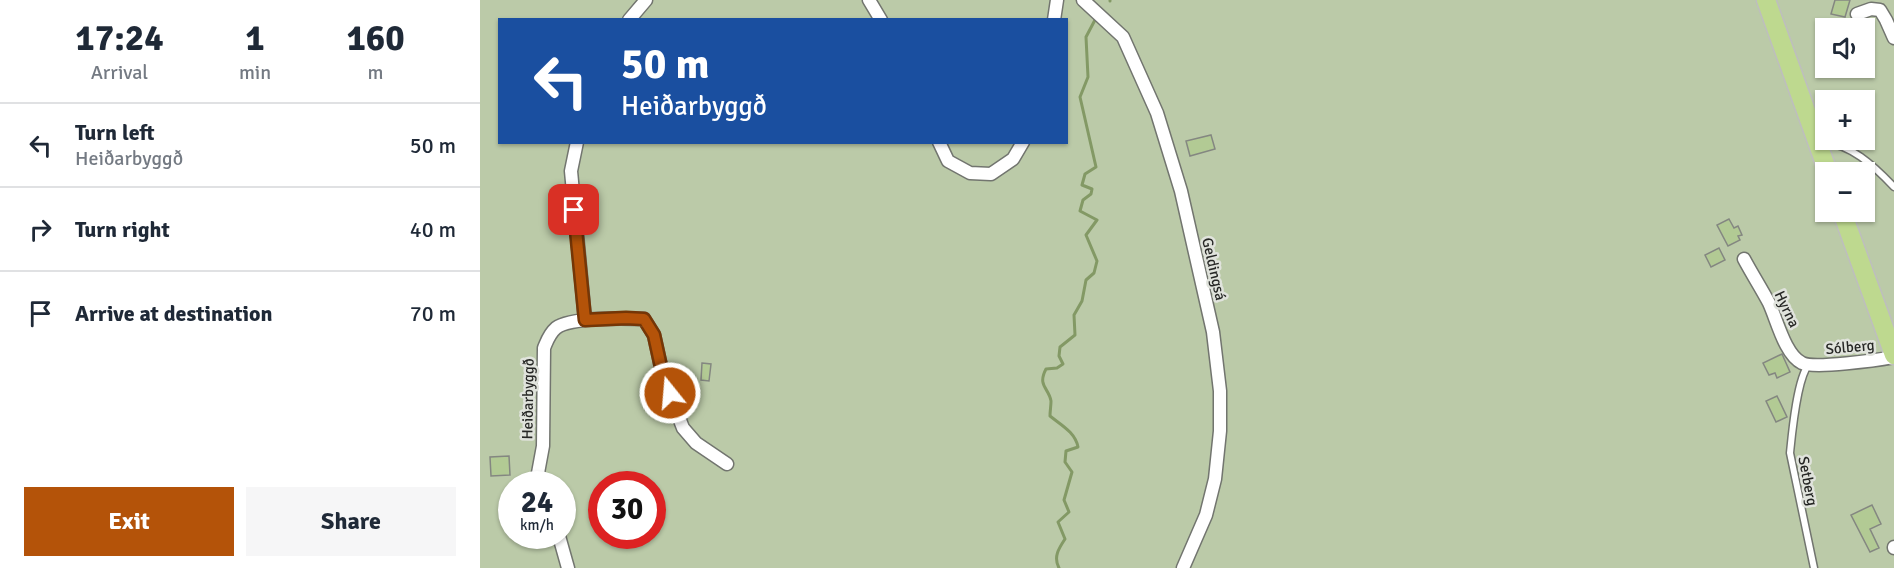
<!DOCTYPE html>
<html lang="en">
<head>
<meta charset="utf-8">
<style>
	:root { --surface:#fff; --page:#f6f6f7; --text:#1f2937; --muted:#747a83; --line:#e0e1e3; --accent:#b45309 }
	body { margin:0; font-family:Signika,sans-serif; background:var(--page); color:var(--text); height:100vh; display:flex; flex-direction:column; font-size:22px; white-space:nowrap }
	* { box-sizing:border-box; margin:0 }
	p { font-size:20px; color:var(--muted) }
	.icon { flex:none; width:33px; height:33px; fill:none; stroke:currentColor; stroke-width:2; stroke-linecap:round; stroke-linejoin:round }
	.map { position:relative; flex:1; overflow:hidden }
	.panel { display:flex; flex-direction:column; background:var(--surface); width:480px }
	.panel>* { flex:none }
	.hud { position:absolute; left:18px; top:18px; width:570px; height:126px; border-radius:0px; box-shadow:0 2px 4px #0004; background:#1a4fa0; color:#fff; overflow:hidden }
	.fabs { position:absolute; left:1335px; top:18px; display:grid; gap:12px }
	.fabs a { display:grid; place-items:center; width:60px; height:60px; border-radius:0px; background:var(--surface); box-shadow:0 2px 4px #0004; font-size:30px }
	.speed { position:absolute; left:18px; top:471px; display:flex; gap:12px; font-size:30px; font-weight:700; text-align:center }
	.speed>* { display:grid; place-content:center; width:78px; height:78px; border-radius:50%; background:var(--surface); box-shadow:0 2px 4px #0004; line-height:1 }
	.speed small { font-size:15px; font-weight:400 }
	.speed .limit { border:9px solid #d22; background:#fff; color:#111 }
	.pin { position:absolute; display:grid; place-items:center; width:51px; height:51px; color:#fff; margin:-26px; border-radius:12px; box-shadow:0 3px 9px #0006 }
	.me { position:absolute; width:66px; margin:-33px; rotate:343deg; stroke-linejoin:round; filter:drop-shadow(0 0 4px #0008) }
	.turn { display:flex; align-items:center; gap:21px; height:126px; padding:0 24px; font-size:27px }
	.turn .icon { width:78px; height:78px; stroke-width:2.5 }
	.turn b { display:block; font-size:42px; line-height:51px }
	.eta { display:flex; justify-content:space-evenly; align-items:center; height:102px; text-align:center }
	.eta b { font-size:36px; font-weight:700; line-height:42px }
	.primary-button { display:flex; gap:12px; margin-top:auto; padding:12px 24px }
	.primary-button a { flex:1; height:69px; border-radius:0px; background:var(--accent); color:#fff; font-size:24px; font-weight:700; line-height:69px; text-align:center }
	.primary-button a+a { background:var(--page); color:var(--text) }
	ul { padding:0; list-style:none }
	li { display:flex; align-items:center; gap:18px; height:84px; padding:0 24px; border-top:2px solid var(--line) }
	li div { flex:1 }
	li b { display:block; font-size:22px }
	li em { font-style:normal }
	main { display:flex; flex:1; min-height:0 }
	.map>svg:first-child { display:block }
	.green { fill:#bbcaa8; fill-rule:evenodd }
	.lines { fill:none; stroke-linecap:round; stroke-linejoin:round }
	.stream { stroke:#839965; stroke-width:3 }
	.building { fill:#b2ca94; stroke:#848781; stroke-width:1.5 }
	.service-casing { stroke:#72756f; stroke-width:9 }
	.minor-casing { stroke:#72756f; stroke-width:15 }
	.primary-casing { stroke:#bebebe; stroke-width:21 }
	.service { stroke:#fff; stroke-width:6 }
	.minor { stroke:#fff; stroke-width:12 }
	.primary { stroke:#bed98f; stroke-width:18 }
	.route-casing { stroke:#753606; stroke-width:15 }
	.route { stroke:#b45309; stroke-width:10 }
	.labels { text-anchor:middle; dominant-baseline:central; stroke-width:5; stroke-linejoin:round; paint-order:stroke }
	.street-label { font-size:15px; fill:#262725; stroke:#e0e3dc }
</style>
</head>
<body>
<main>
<section class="panel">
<div class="eta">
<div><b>17:24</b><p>Arrival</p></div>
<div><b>1</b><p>min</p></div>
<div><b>160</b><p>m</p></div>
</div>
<ul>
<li><svg class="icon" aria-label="left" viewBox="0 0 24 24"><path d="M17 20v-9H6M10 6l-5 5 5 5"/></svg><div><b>Turn left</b><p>Heiðarbyggð</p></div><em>50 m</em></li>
<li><svg class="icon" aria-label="right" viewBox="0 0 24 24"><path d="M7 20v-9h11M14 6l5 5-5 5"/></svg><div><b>Turn right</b></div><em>40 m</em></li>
<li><svg class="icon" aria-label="arrive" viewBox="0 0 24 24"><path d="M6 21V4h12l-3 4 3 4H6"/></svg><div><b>Arrive at destination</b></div><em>70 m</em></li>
</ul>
<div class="primary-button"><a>Exit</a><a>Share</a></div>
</section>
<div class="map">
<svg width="1414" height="568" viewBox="0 0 1414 568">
	<rect width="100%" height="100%" fill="#e0e3dc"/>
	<path class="green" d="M0,0H1414V568H0ZM20,20H586V142H20ZM1346,28H1384V68H1346ZM1346,100H1384V140H1346ZM1346,172H1384V212H1346ZM32,484H82V536H32ZM122,484H172V536H122Z"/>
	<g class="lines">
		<path class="stream" d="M630,1V0
			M579,568C573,557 579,548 585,539L578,522L589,512L584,500L592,472L585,462L586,451L598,447C595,432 581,425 570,416C570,411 571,406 571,401C569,388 557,386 566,369L577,368L583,364L579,356L580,347L595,335L594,315L602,301L606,280L614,273L617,261L606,235L617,220L600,211L603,200L611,194L612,189L602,185L605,174L616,167L600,97L608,77L606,37L616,18"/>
	</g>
	<path class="building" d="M1355,0H1370L1365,17L1351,14Z
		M731,135L735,149L710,156L706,141Z
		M1249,219L1254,228L1258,226L1262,235L1258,236L1260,240L1248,246L1237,225Z
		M1239,248L1245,260L1231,267L1225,255Z
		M1302,354L1310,372L1297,378L1295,373L1289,375L1283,363Z
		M222,363L231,364L229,381L221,380Z
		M1297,396L1307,417L1296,422L1286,401Z
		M29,456L30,475L11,476L10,457Z
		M1392,505L1401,524L1390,529L1399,548L1390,552L1371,515Z"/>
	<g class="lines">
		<g class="service-casing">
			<path id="service" d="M1340,144C1367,139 1397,169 1414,187
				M1329,364C1317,378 1312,433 1310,453L1334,568"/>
		</g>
		<g class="minor-casing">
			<path id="minor" d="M389,0L401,20
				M603,0L643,37L677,113L701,191L733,332L740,391V431L735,479L726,515L703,568
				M1377,14L1391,9L1400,10L1406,20L1414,38
				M149,20L166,0
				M574,20L577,0
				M97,142L91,171L105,320
				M459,142L468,161L490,173L511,174L533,159L543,142
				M1264,259C1272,274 1281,288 1289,303C1297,320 1305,355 1322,363C1334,369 1398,360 1414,357
				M63,484L58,473L63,446L64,348C67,341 69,334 76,328C90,317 145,318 164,319L174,335L183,376L203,428L216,443L247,464
				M79,536L88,568
				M1414,547V548"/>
		</g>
		<g class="primary-casing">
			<path id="primary" d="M1286,0L1348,172
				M1362,212L1414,355"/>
		</g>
		<use href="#service" class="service"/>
		<use href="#minor" class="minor"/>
		<use href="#primary" class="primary"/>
	</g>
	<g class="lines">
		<g class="route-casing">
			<path id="route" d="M94,210L105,320L146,318L164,319L174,335L183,376L190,393"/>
		</g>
		<use href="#route" class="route"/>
	</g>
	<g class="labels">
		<g class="street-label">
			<text transform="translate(734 269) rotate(77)">Geldingsá</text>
			<text transform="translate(1307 309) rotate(65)">Hyrna</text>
			<text transform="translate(1370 347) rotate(-5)">Sólberg</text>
			<text transform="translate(48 399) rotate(-89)">Heiðarbyggð</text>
			<text transform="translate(1328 481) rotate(79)">Setberg</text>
		</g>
	</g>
</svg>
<div class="fabs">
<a><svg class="icon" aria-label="sound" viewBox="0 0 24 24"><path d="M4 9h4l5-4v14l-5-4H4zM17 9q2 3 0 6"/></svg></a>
<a>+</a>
<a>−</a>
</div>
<div class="speed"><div>24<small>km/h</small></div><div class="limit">30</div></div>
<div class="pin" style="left:94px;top:210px;background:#d93025"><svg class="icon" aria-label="arrive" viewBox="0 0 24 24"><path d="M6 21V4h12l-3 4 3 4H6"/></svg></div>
<svg class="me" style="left:190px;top:393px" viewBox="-20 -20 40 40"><circle r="17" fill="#b45309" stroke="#fff" stroke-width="3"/><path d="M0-11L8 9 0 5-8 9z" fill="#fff"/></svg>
<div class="hud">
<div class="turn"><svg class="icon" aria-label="left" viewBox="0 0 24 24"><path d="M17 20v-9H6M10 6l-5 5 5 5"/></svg><div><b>50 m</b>Heiðarbyggð</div></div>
</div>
</div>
</main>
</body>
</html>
